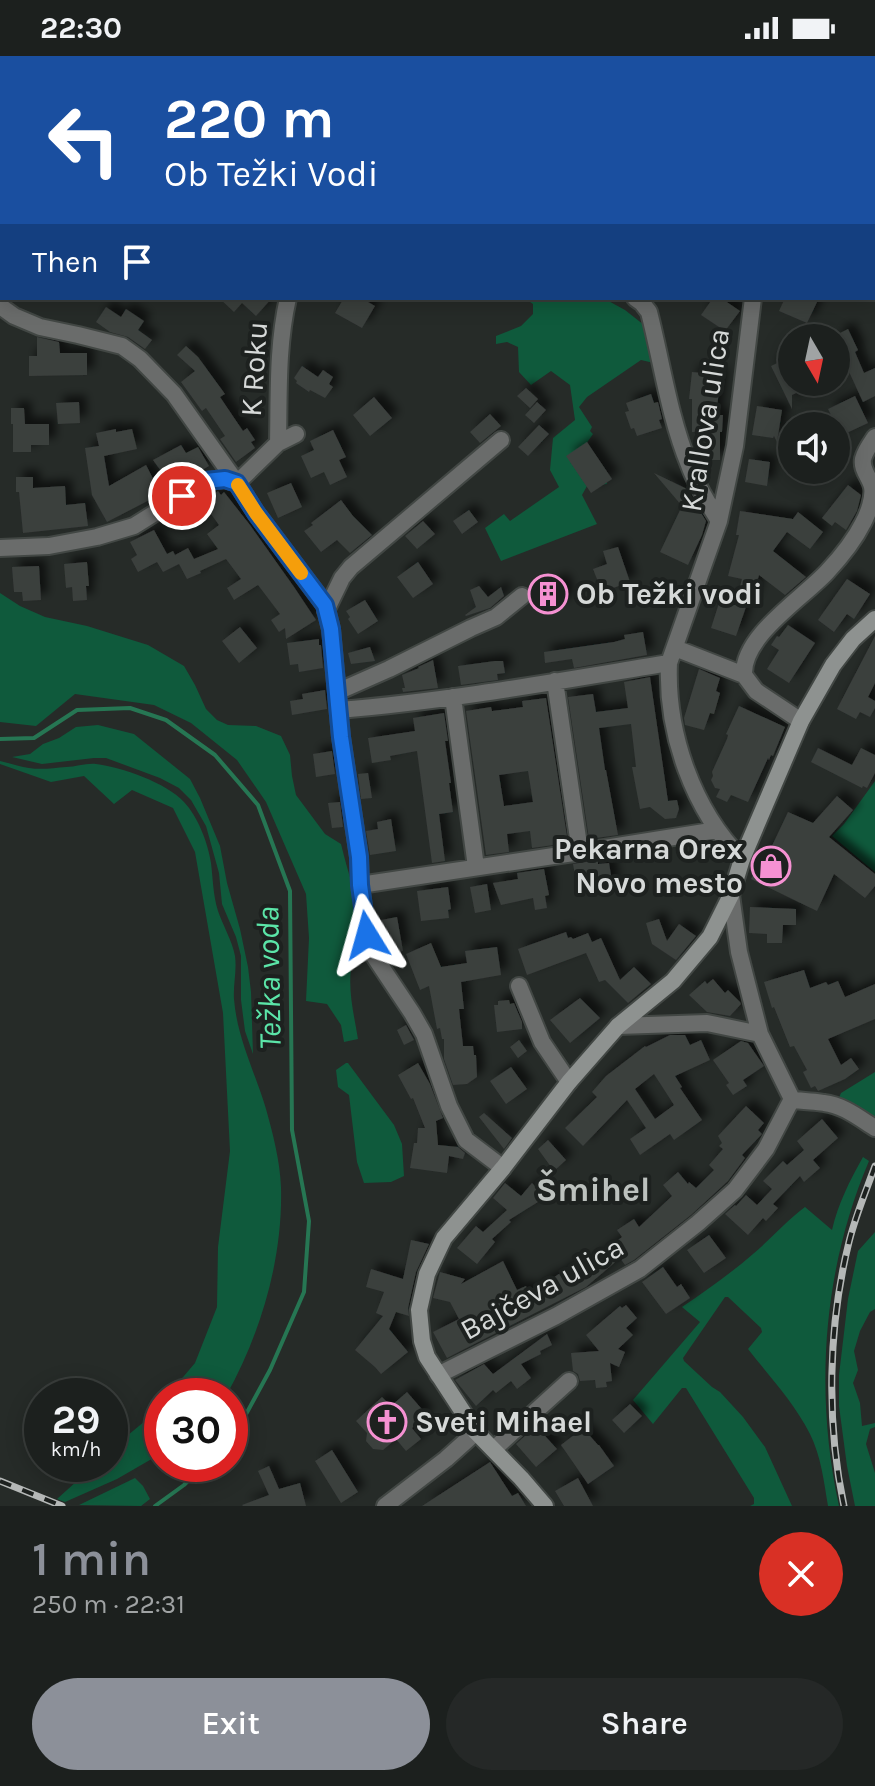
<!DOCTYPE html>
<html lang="en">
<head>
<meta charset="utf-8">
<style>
	:root { --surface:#1c201e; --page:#252827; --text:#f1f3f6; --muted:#a0a3a4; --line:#3a3e3c; --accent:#8c9099 }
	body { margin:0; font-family:Karla,sans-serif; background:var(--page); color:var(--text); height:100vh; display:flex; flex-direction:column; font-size:30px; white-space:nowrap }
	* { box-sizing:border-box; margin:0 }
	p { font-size:26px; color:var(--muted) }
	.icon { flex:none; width:44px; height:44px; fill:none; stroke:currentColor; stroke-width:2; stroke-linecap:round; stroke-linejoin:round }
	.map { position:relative; height:1450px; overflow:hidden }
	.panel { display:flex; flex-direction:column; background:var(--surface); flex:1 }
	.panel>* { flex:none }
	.guide { position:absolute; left:0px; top:0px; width:876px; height:244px; box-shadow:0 4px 20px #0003,0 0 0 2px var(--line); background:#1a4fa0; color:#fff; overflow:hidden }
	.needle { width:52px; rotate:171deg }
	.fabs { position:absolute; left:778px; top:268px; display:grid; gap:16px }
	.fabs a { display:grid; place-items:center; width:72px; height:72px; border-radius:50%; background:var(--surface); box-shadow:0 4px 20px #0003,0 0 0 2px var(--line); font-size:40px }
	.speed { position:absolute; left:24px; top:1322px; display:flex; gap:16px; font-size:40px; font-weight:700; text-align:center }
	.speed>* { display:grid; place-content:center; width:104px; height:104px; border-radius:50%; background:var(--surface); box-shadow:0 4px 20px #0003,0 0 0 2px var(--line); line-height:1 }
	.speed small { font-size:20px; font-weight:400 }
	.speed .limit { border:12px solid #d22; background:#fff; color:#111 }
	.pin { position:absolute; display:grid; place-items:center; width:68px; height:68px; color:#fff; margin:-34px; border:4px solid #fff; border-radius:50%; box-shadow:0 2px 8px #0007 }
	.me { position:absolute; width:88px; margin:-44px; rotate:352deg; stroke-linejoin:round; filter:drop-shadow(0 0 6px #0008) }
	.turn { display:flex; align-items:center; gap:28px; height:168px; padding:0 32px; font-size:36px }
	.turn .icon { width:104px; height:104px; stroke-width:2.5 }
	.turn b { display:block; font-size:56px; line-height:68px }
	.then { display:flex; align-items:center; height:76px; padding:0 32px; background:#0003; gap:16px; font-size:30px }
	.round { display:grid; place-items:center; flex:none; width:84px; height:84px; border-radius:42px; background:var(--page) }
	.summary { display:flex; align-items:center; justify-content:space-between; height:136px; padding:0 32px }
	h1 { font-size:48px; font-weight:600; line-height:60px; color:var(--accent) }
	.primary-button { display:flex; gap:16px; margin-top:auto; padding:16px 32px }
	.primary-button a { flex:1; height:92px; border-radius:48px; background:var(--accent); color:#fff; font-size:32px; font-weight:600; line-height:92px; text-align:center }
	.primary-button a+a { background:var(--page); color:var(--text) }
	.status { display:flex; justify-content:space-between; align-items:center; height:56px; padding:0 40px; background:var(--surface); direction:ltr }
	.status svg { height:22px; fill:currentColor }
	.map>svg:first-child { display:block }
	.green { fill:#0f5a3c }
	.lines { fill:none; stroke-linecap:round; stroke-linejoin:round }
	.stream { stroke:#267653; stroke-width:4 }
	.building { fill:#3b3f3d; fill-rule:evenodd; filter:url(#shadow) }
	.street-casing { stroke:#424744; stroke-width:20 }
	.secondary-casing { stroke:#424744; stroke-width:20 }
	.street { stroke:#6a6c6b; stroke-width:16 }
	.secondary { stroke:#8e9290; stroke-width:16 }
	.rail-casing { stroke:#b5b8b7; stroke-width:7 }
	.rail { stroke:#1d211f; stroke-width:4; stroke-dasharray:12; stroke-linecap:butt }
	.route-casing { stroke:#114b97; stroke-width:20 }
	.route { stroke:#1a73e8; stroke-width:14 }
	.slow { stroke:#f59e0b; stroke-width:14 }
	.labels { text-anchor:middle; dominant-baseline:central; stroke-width:8; stroke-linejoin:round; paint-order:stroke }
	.street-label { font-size:30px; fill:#d6d9d8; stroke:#1d211f }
	.poi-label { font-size:30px; font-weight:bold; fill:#d6d9d8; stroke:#1d211f; text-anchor:start }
	.water-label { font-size:32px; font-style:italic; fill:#5be5a8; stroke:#1d211f }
	.quarter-label { font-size:34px; font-weight:bold; fill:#bcc1be; stroke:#1d211f }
</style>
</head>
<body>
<div class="status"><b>22:30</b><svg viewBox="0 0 49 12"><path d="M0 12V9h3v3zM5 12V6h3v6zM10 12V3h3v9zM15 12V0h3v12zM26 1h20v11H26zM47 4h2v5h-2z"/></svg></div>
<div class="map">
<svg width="875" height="1450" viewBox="0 0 875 1450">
	<defs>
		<filter id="shadow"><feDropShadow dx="7" dy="-7" stdDeviation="4" flood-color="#0009"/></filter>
	</defs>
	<rect width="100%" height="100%" fill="#262b28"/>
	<path class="green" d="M530,242H603L625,254L644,269L658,308L641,304L587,341L579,351L592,371L590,375L593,378L586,388L604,415L607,428L587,430L582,439L597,468L501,505L485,472L504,458L510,465L559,431L550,414L553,382L575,364L570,329L551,315L531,329L519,316L518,291L507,286L496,288V280L521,270L533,258V248L527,244Z
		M0,537L20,550L45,561L87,570L148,589L184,610L195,629L206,653L217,664L228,669L256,670L281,680L290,699L292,720L296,739L325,778L341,788C348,818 360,849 361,880C361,889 356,894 353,903C346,929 354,958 358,983L344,986L341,969L327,948L306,945L309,882L306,838L266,746L237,704L191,667L154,649L75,638L36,670L0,666Z
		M98,669L134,678L190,723L200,742L220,790L227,827L240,873L248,911L251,936L253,998L245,975L241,944V900L236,881L222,848L219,817L206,770L191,744L179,732L160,722L106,702H94L42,708L12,701L30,698L43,688L59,682L76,671Z
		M0,705C10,707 20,711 29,712C41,714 54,712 66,711C76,711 86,707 96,708C121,711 167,727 184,746C198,761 208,787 211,807C213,823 213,839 218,855C223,870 232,884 235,900C237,915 233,929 234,943C237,982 255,1016 266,1053C273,1078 280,1105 281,1131C283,1203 261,1277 226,1340H167L195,1307L217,1251L218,1191L230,1095L223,957L195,796L173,752L132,734L114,748L84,720L51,726L0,708Z
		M875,725V816L832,780L844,768Z
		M346,1007H348L394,1069L402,1088L404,1120L391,1126L364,1127L357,1106L349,1039L338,1031L336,1014Z
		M875,1016V1066L838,1044L841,1037Z
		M863,1101L869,1105C823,1213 814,1335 839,1450H828C824,1426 821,1400 810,1378C794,1346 769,1320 748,1293L762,1276L761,1272L728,1241H725L683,1302L684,1305L712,1331L720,1336L743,1361L765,1391L792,1450H750L754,1448V1442L686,1332H682L653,1368L633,1344L700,1266L682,1251C707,1234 731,1217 753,1198C771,1183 786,1165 805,1151L832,1174C838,1148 850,1124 863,1101Z
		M875,1176V1253L870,1256L860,1275L854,1295L858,1314L853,1327L860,1347L862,1370L875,1367V1371L870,1373L866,1388L875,1417V1450H855L847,1410L839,1350V1319L848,1243L858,1195Z
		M162,1346V1397L117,1423L65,1446L57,1443L77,1425L93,1408H110V1394L145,1365Z
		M135,1422L143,1430L150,1443L141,1450L79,1449Z"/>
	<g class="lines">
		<path class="stream" d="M0,683L34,682L77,654L130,652L166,664L215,699L258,749L290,835L292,1074L309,1165L304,1236L270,1314L238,1373L230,1381
			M155,1450L184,1429L205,1408"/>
	</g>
	<path class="building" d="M219,242H272L256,260L242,247L234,256Z
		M344,242H361L375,250L362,272L335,257Z
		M713,242H721L740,255L725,275L701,259Z
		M785,242H819L807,267L779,255Z
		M106,251L121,261L126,253L144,265L138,274L152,284L145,293L128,281L110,276L96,266Z
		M848,273L858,294L855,296L864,317L875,312V340L863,346L844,305L836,309V279Z
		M37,281L59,286L60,297H87V319L29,320V300H37Z
		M186,290L198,301L225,338L220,341L243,375L247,372L255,384L251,386L255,392L236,406L220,383L225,380L206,352L202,355L181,326L195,315L177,299Z
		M792,300V326H819L792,339V353L771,310Z
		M302,310L318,321L323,314L333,321L329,328L333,331L325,342L310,334L309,336L296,327L297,325L294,322Z
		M692,316L721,319L716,359H723L722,376H720V404H699L696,396V376H692V343H689Z
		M526,332L538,343L530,352L517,340Z
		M651,338L654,347L658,346L662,363L659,364L662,372L637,380L634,372L631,373L625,356L629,355L626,347Z
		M855,340L868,367L836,382V369L828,353Z
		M374,341L392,362L370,380L353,359Z
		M79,346L80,367L58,368L56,347Z
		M537,346L546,354L534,367L525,359Z
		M757,350L782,354L777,386L774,380L773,382L752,379Z
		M11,352H24L25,368H49V389H31V396H13V368H11Z
		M490,358L501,370L480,387L470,376Z
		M539,369L549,378L528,400L518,391Z
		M116,373V376L132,373L137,393L104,400L109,430L146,409L161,438L107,466L92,439L85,392L99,390L96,377Z
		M333,374L346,401L339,404L347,421L330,429L324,416L311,422L301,400L314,394L310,385Z
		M587,386L612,423L591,437L566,400Z
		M181,389L186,397L198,391L209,410L186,424L178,411L164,419L153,404Z
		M749,403L770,406L767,430L745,426Z
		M654,417L687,433L695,447L694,450L698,452L706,465L702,479L688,509L660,496L682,450Z
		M16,421H33V432L65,430L66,449L85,447L88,470L23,477L19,436H16Z
		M291,427L302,451L278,462L267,437Z
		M848,429L861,439L857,455L846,474L835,466L832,470L822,462Z
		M218,435L221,439L224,436L250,469L294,531L316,564L286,583L285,572L279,576L271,564L280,558L258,529L234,544L227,532L241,523L226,503L200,515L201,517L187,523L179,508L163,516L157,506L138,516L131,503L137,499L130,486L154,474L167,498L173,495L176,501L175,499L188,492L194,503L218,493L207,478L219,469L203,447Z
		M341,444L353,460L372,479L350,497L337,484L321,496L304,475L313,469L311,467Z
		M469,454L478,466L462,478L453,465Z
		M740,455L793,463L798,456L823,476L810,493L787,476L773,495L806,521L785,539L759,519L752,546L748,545L736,580L711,572L720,544L735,549L742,523L728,520L739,479H736Z
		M423,465L435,478L417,493L405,480Z
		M618,491L630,526L602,536L593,513L607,508L603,495Z
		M87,506L89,530H86L87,544L73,545L72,531L66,532L64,508Z
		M418,506L433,528L413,542L397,521Z
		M39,510L41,544L23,545L22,536H14L12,511Z
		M847,523L870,538L854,563L847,558L834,576L818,564Z
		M562,524L568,541L563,543L565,548L541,556L533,533Z
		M479,530L488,541L501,531L504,540L490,552L466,560L465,559L476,551L470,534Z
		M365,544L378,565L358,578L348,563L350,561L346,555Z
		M788,569L815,587L789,627L767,613L779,594L771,589L777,580L779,581Z
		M240,571L257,592L239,607L222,585Z
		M643,576L647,599L574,612L572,603L545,607L544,596L614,586L625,583L624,579Z
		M875,580V627L868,641L875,645V652L870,661L860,656L856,663L837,653Z
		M319,583V589H321L323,612L299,616L298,608L290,609L287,587Z
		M370,591L375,605L351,608L348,597Z
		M433,604L438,632L403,636L402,632H405L402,619L419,612L418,611Z
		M495,605H503L505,617L497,618L498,624L461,629L458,610Z
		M699,613L720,622L716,635L720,637L714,658L710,657L704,674L685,669L684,662Z
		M650,621L668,745L677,744L679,753L676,762L665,763L650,751L640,753L632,711H636L631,668L599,672L605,714H606L618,779L589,783L568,641L593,638L596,656L628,652L624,626Z
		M325,634L327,653L292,659L290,645L303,643L302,638Z
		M546,642L568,787L532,792L530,775L507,778L509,796L486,799L466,655L491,651L492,655L523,651L522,645ZM528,715L533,746L504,750L499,719Z
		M739,650L785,671L773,700L771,699L769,704L768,702L748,746L731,739L727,746L716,741L720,733L715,732L711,724L713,720L712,716L727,683L728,679L726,678Z
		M444,657L448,685H445L451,727H449L453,756L439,758L445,805L432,807L417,695L390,700L391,704L372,707L368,682L415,675L413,662Z
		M818,692L852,709L861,692L875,699V717L867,732L863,730L862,732L811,706Z
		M332,695L335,718L316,721L313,698Z
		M368,717L372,742L361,743L358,718Z
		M837,740L853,754L829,781L875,818V830L865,842L834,818L817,855L751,823L767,792L770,794L788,756L813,767Z
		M340,746L343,771L332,772L328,747Z
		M391,763L396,795L370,799L366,775L378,773L377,766Z
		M598,804V808L609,807L613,831L578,837L573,808Z
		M544,813L549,839L545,840L547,852L535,854L533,842L501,849L493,827L518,823L517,817Z
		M487,828L491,854L475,857L470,831Z
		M448,831L451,853L448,854L449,862L421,865L417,835Z
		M750,851L796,853V869H783L782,887H767V878L749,877Z
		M397,861L403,895L389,898L388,888L382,889L376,865Z
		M659,863L667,885L679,868L696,880L676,904L652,888L646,867Z
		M566,876L568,882L571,881L573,883L588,877L592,886L601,882L620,924L634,911L651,928L628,947L605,924L599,926L586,897L527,919L518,893Z
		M431,887L441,911L467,907L465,895L497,891L501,919L461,926L464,953H459L463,990H473L474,999H476L477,1021L467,1028L453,1029L444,1003V983H442L440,972L437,973L429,930L420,934L406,898Z
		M804,914L810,932L826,926L828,929L838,925L845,941L875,928V963L828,983L841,1009L851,1002L859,1013L845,1023L818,1035L815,1030L811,1032L803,1016L807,1014L794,990L790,991L774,951L772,952L764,926Z
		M713,923L725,937L728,934L740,946L741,948L730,960L707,956L689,939L705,925L707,928Z
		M580,942L600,962L570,987L550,964Z
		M509,944L510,948L514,947L522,966V973L497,976L494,949H498V945Z
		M406,969L414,984L404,989L397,974Z
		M670,979H685L690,989L701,984L710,1004L675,1020L682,1031L680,1032L702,1064L674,1084L670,1078L640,1099L630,1083L646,1072L627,1044L583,1090L565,1072L597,1041L592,1036L606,1020L645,990L646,991ZM654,1018L674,1049L655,1063L635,1033Z
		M519,984L527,995L518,1002L510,991Z
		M741,985L748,987L764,1010L743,1024L747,1030L733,1039L726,1029L729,1027L713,1004Z
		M418,1007L430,1028L443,1062L436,1065L438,1089L458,1091L465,1097L463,1103L449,1100L447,1117L410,1112L414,1087H417L418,1072H425L413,1042L411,1043L398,1019Z
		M511,1011L527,1033L506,1048L490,1025Z
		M746,1050L764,1067L758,1074L762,1078L742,1099L745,1102L728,1125L691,1159L634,1204L625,1209L620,1202L586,1231L447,1302L433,1276L459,1263L450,1246L433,1242L440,1216L465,1223L461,1228L503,1205L517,1234L526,1230L528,1236L552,1220L553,1222L576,1206L581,1212L622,1181L617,1174L634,1163L639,1171L672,1140L663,1129L678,1116L688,1128L689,1126L696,1132L714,1114L709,1109L723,1093L719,1090L722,1087L718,1080Z
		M484,1057L512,1082L504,1093L479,1061Z
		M822,1063L838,1082L813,1104L820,1112L804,1126L800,1120L773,1148L778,1152L766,1165L763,1162L748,1179L725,1158L735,1149L736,1150L746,1139L757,1149L772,1133L763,1125L783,1105L787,1109L804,1094L797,1085Z
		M548,1084L566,1104L554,1115L538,1093Z
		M505,1127L521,1140L532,1127L546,1141L509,1164L511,1166L492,1183L495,1186L477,1208L457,1192L476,1170L483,1176L507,1154L493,1142Z
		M709,1179L726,1202L704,1217L687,1194Z
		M411,1184L429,1188L416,1216L408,1252L409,1260L396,1256L389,1273L408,1296L381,1318L375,1311L355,1294L383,1260L376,1257L384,1236L366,1231L371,1213L403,1223Z
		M663,1211L677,1231L681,1228L690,1242L666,1258L642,1226Z
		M626,1249L637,1262L626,1272L633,1279L618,1293L625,1296L619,1311L610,1307L612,1325L606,1326L607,1331L596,1332L595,1324L580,1325L578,1318L573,1315L571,1297L599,1295L586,1279L620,1250L622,1252Z
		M547,1278L552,1289L540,1295L541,1298L521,1308L531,1322L517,1333L511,1325L496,1337L493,1334L476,1350L455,1324L484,1308L493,1318Z
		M407,1336L427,1359L412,1372L421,1383L406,1395L396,1383L383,1394L373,1393L366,1385L367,1377L356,1365L382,1341L391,1350Z
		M630,1348L642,1360L624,1377L612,1364Z
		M536,1370L557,1393L536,1411L516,1388Z
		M583,1372L598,1389H599L614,1410L588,1428L561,1389Z
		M332,1394L358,1436L341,1447L315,1405Z
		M490,1406L512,1440L518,1437L526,1450H422Z
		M269,1410L279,1433L300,1427L306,1450H243L242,1449L269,1439L258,1415Z
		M578,1422L593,1450H564L555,1435Z"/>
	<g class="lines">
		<g class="street-casing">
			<path id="street" d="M248,2L249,0
				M366,2L368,0
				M556,2L559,0
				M832,2L833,0
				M0,196H2
				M635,242L642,247L649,256C662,307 669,360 689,409C696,429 708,447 719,465
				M0,250L14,260L40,271L78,279L122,290L140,303L174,338L237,427L278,387L296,378
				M278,387C279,339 277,290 288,242
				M0,492L49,490L97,481L134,470L206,425L225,423L237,427L256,457L325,549L331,573L341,681L359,801L360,829L367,879L374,900L412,957L424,978L449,1050L466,1084L503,1112
				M326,555L342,522L351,511L501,384
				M675,592L744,619L756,635L801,665
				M744,619C742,580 803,542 827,516C841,501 854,485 863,467C868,458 874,441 872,431C870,421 861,414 863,403C865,395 871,387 875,381
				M555,625L580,796
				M337,636L389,613L471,572L496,561L522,540
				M453,641L476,811
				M339,654C449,645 559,625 669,607
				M742,803C693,754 666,677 669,607L719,465L735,390L753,242
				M360,829L580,796L717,774
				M731,839L739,896L760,978L792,1043C803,1046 813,1045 824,1047C843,1049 859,1062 875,1072
				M519,930L542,986L569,1026
				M618,970L707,967L760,978
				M438,1319L556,1260L640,1213L698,1167L735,1134L766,1093L792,1043
				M494,1393L569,1325
				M385,1450L446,1403L476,1376"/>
		</g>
		<g class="secondary-casing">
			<path id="secondary" d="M545,1450L521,1422L476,1376L427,1301L422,1285L419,1254L427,1218L444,1182L503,1112L569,1026L618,970L673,925L710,881L731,839L742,803L801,665L833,609L853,583L875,563"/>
		</g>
		<use href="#street" class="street"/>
		<use href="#secondary" class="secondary"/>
		<g class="rail-casing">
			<path id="rail" d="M0,1425L62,1450
				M844,1450C826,1366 828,1270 849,1186C855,1161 866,1135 875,1110"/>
		</g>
		<use href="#rail" class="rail"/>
	</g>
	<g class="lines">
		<g class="route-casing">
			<path id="route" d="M182,440L206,425L225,423L237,427L256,457L325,549L331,573L341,681L359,801L360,829L367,879"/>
		</g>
		<use href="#route" class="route"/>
		<path class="slow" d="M238,429L256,457L301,517"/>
	</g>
	<defs>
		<g id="building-ring" transform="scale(2)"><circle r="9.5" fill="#1d211f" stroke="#f591d2" stroke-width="1.5"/><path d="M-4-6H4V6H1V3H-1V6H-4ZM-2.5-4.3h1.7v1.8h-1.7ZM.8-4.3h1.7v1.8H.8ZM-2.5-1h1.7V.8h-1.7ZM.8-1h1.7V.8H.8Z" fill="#f591d2"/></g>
		<g id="shop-ring" transform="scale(2)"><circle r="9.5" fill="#1d211f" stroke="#f591d2" stroke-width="1.5"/><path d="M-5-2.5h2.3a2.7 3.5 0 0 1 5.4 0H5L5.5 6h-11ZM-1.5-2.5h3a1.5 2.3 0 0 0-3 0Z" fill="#f591d2"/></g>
		<g id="church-ring" transform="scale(2)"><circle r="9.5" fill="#1d211f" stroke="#f591d2" stroke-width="1.5"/><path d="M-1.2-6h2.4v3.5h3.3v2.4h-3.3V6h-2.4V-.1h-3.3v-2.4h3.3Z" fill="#f591d2"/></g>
	</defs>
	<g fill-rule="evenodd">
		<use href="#building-ring" x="548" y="538"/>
		<use href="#shop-ring" x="771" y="810"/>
		<use href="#church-ring" x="387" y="1366"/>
	</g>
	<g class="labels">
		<g class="street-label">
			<text transform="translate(254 313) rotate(-86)">K Roku</text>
			<text transform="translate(705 364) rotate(-81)">Krallova ulica</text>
			<text transform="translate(542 1232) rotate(-29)">Bajčeva ulica</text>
		</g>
		<g class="poi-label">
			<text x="576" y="538">Ob Težki vodi</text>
			<text x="743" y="793" text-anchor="end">Pekarna Orex<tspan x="743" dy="34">Novo mesto</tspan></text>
			<text x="415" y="1366">Sveti Mihael</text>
		</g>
		<g class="water-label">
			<text transform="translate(269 922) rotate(-91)">Težka voda</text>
		</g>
		<g class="quarter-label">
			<text x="593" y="1134">Šmihel</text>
		</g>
	</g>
</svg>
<div class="fabs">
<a><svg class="needle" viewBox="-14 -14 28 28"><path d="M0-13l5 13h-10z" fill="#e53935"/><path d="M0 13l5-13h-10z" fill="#a0a3a4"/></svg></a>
<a><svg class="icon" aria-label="sound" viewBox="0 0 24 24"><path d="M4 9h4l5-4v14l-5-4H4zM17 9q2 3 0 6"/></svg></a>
</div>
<div class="speed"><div>29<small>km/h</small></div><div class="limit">30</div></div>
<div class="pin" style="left:182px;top:440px;background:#d93025"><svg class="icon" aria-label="arrive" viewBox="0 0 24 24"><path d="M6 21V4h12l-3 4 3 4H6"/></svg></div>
<svg class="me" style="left:367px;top:879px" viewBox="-20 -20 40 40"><path d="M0-17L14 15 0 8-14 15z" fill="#1a73e8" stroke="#fff" stroke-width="4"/></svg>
<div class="guide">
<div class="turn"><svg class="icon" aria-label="left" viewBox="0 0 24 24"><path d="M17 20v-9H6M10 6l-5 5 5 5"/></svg><div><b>220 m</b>Ob Težki Vodi</div></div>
<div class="then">Then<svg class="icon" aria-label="arrive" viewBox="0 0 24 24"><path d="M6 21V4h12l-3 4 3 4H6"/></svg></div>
</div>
</div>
<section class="panel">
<div class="summary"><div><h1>1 min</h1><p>250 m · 22:31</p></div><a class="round" style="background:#d93025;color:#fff"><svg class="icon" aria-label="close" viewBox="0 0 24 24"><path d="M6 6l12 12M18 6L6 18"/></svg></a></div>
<div class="primary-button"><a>Exit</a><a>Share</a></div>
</section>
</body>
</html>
